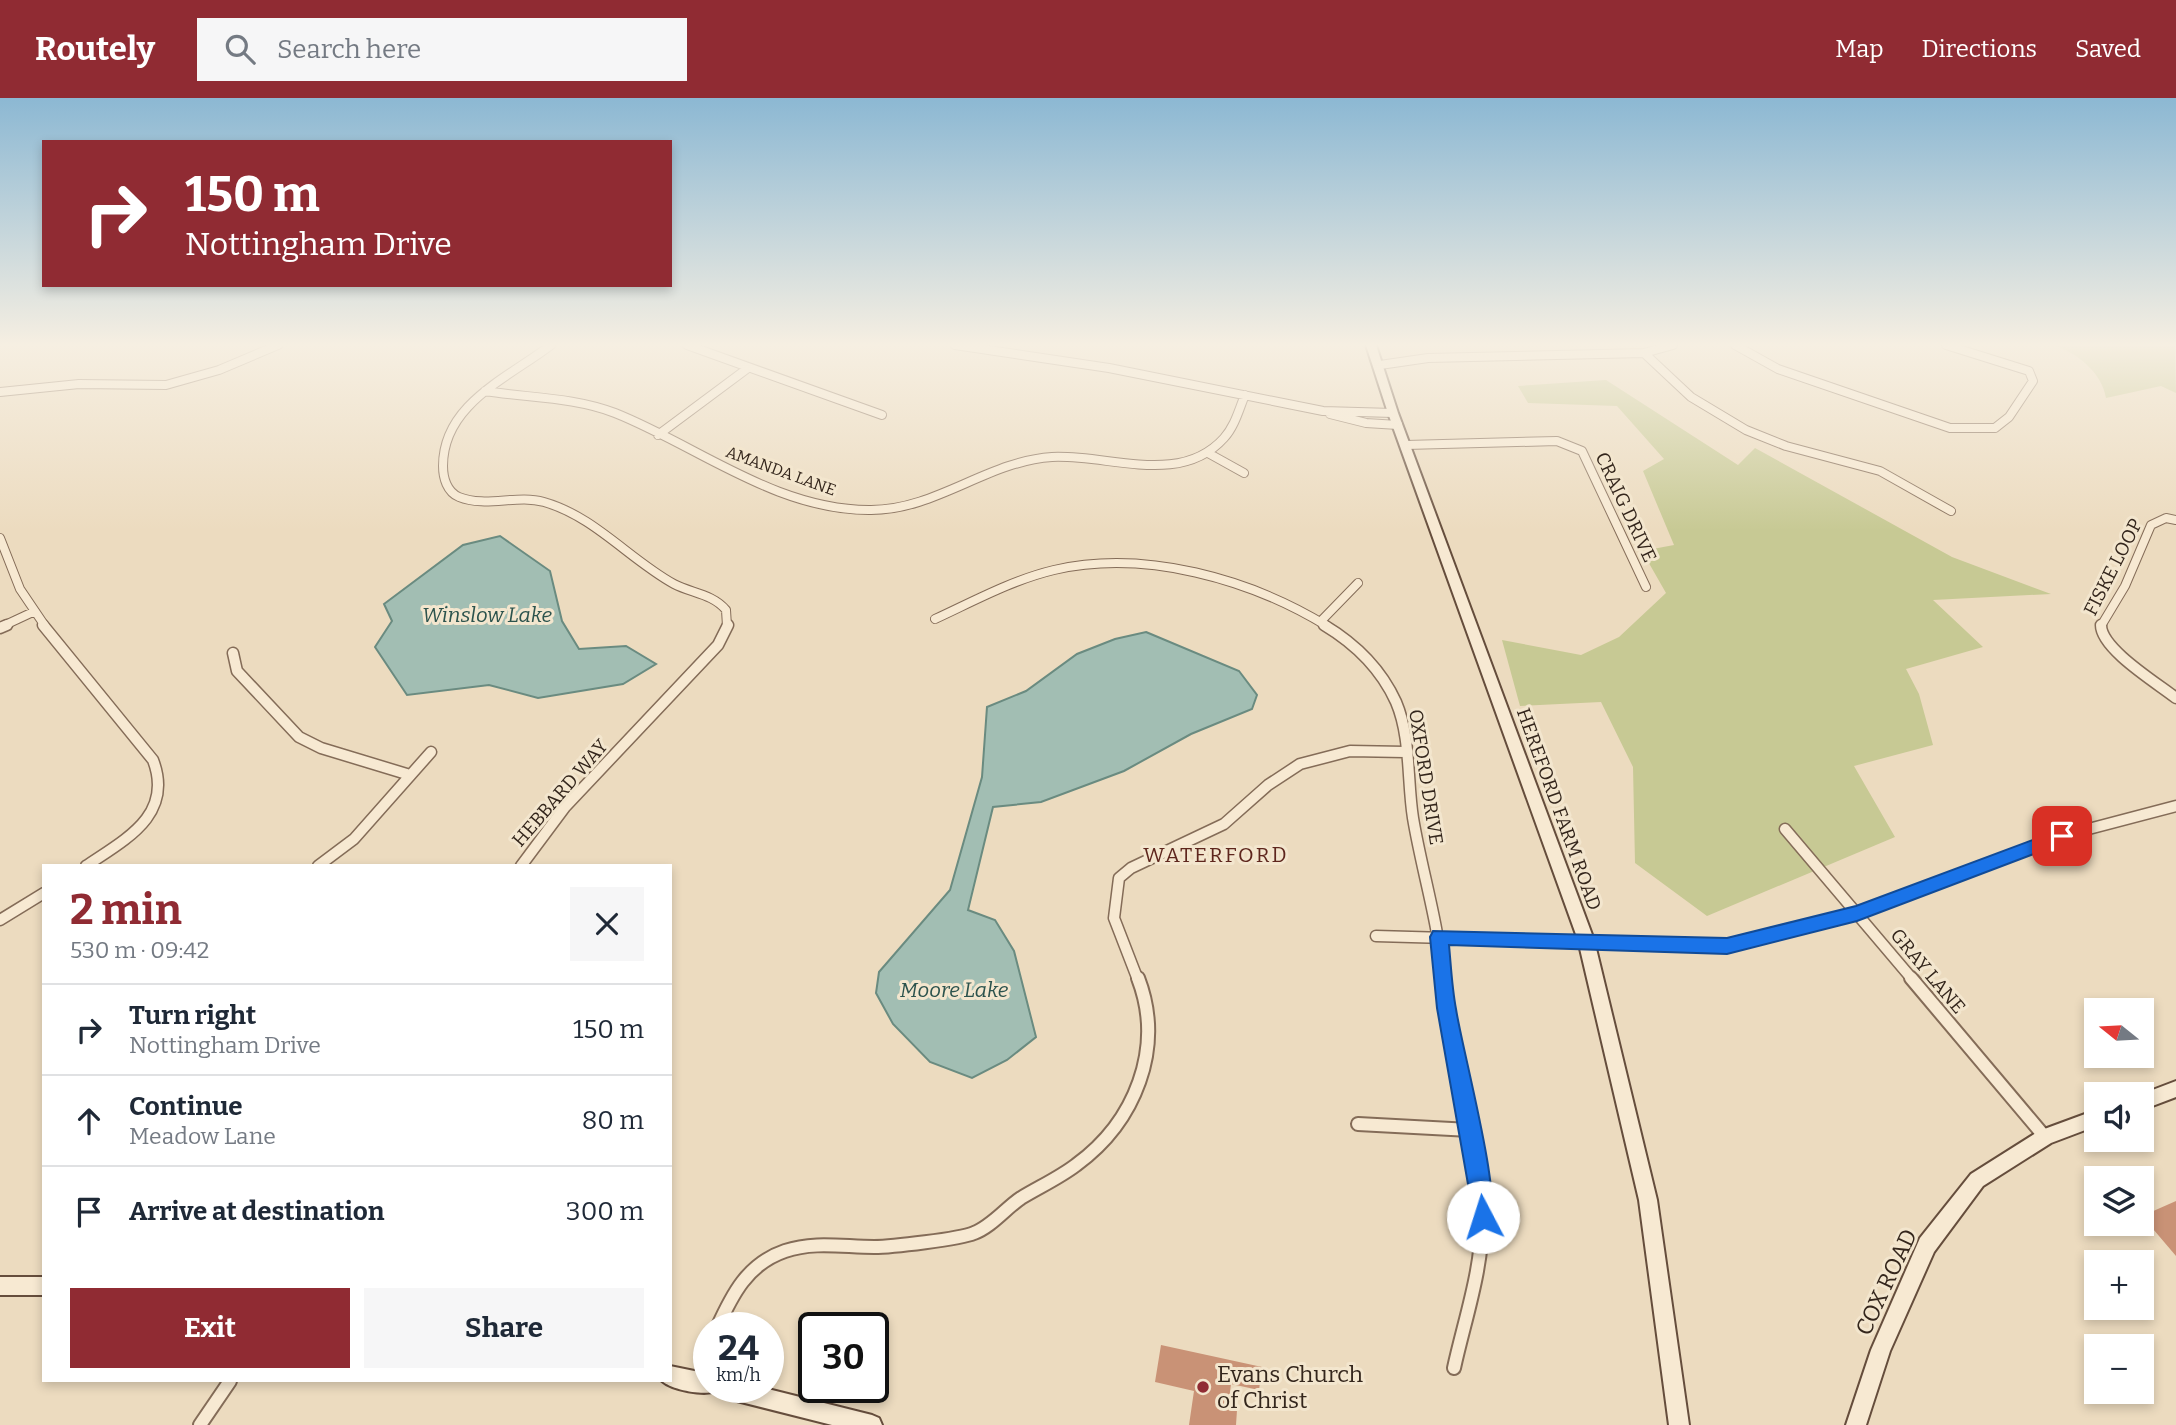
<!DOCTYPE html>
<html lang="en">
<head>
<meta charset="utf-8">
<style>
	:root { --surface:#fff; --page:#f6f6f7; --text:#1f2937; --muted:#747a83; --line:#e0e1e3; --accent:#902b33 }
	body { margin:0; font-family:Bitter,serif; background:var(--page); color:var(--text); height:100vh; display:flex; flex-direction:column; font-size:26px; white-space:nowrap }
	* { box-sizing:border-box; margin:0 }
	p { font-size:23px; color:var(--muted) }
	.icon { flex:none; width:38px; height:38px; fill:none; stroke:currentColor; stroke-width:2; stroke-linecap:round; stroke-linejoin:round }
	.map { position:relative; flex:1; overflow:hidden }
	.sheet { position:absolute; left:42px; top:766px; width:630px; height:518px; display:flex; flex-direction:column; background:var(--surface); border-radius:0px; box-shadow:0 4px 10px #0003 }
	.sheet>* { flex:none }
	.hud { position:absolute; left:42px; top:42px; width:630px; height:147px; border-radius:0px; box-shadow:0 4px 10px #0003; background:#902b33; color:#fff; overflow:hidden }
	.needle { width:46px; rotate:288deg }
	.fabs { position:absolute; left:2084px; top:900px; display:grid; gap:14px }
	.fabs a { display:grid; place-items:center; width:70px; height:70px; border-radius:0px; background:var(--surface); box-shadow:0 4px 10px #0003; font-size:35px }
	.speed { position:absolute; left:693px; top:1214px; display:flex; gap:14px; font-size:35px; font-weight:700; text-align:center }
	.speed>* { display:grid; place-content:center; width:91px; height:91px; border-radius:50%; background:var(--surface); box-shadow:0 4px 10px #0003; line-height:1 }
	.speed small { font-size:18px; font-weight:400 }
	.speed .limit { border:4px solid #111; border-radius:10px; background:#fff; color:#111 }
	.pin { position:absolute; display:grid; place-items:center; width:60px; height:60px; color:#fff; margin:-30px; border-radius:14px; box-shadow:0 4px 10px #0006 }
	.me { position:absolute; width:77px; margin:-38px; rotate:355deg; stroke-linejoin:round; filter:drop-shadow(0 0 5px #0008) }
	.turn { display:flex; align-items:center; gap:24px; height:147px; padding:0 28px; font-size:32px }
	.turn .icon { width:91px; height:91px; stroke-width:2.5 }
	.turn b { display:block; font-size:49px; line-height:60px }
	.round { display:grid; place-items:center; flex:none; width:74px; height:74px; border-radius:0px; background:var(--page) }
	.overview { display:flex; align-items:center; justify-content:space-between; height:119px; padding:0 28px }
	h1 { font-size:42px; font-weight:700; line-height:52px; color:var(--accent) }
	.cta { display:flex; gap:14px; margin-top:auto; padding:14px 28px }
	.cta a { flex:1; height:80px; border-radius:0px; background:var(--accent); color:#fff; font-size:28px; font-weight:700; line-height:80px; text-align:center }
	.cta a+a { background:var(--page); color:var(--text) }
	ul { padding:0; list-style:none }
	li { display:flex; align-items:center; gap:21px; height:91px; padding:0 28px; border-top:2px solid var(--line) }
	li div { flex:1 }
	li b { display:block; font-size:26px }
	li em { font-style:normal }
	header { display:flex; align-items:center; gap:42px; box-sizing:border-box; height:98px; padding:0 35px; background:var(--accent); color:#fff }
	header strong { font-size:33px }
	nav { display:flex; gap:38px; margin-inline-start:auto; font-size:24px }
	.search { width:490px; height:63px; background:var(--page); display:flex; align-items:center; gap:18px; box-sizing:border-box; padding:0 24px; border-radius:0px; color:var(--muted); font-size:26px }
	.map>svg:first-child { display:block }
	.green { fill:#c7c994 }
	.water { fill:#a2beb3; stroke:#6a8b80; stroke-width:2 }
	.building { fill:#c99276 }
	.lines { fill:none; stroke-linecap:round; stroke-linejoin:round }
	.street-far2-casing { stroke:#846c58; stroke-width:10 }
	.street-far1-casing { stroke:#846c58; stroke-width:13 }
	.street-casing { stroke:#846c58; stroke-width:16 }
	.secondary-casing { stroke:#654d3c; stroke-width:4 }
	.street-far2 { stroke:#f7e9d2; stroke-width:8 }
	.street-far1 { stroke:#f7e9d2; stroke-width:10 }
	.street { stroke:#f7e9d2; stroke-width:12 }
	.secondary { fill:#f7e9d2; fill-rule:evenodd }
	.route { fill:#1a73e8; stroke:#114b97; stroke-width:2 }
	.poi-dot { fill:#902b33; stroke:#f3e6ce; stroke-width:2.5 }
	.labels { text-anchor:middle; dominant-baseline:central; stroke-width:6; stroke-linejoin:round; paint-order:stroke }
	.far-street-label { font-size:16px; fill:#34261c; stroke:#f3e6ce }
	.street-label { font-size:19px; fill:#34261c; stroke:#f3e6ce }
	.water-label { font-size:21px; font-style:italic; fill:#2c534d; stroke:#f3e6ce }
	.neighbourhood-label { font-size:21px; letter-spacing:2px; fill:#5e261d; stroke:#f3e6ce }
	.near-street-label { font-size:23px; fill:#34261c; stroke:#f3e6ce }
	.near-poi-label { font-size:23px; fill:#34261c; stroke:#f3e6ce; text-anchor:start }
</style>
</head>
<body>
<header>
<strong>Routely</strong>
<div class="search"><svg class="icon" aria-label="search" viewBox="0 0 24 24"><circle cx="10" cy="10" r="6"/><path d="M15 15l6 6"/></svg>Search here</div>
<nav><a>Map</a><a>Directions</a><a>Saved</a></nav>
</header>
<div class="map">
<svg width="2176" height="1327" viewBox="0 0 2176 1327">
	<rect width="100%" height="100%" fill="#ecdbbf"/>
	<path class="green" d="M2053,247H2175L2176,295L2161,288L2106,300C2102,275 2078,255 2053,247Z
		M1606,282L1738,367L1755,350L1952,459L2051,496L1933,502L1983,549L1906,571L1919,596L1933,647L1854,668L1895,739L1707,818L1635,765L1633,669L1601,604L1520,608L1502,542L1581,557L1619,539L1666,495L1642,453L1674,447L1643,373L1664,361L1617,308L1528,305L1518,288Z"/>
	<path class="water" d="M500,438L550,473L562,523L579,551L626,548L656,566L623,586L538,600L489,587L407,597L375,549L392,523L384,506L463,447Z
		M1146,534L1239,573L1257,597L1252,611L1191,636L1124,673L1041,704L993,709L968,812L995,822L1014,853L1036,939L1007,962L972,980L930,964L893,926L876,895L879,874L950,792L982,679L987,609L1026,593L1077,556L1115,541Z"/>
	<path class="building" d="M2176,1103V1158L2142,1118Z
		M1161,1247L1262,1269L1259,1292L1231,1286L1228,1310L1237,1312L1236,1327H1189L1194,1293L1155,1284Z"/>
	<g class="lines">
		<g class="street-far2-casing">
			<path id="street-far2" d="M551,247C508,280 443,306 443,368C443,380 447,394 459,399C486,410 517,396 544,404C594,418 630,462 674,486C691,495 713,496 726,512L727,528
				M687,247L882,317
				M955,247L1109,270L1323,313L1393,315
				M1735,247L1778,271L1950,330H1995L2009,319L2033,283L2029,273L1946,247
				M1644,255L1691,299L1746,332L1786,348L1880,373L1951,413
				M1380,267L1428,260L1644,255L1673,247
				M485,293C528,300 574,299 615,315C698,348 777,413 871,412C936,412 988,363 1052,359C1109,356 1180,389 1224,340C1235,328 1239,311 1245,297
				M0,294L79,286L166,287L219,272L278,247
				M1330,316L1366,325L1398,327
				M658,337L748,270
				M1406,347L1557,343L1582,353L1646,489
				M1208,355L1244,375
				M0,440L20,491L45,528
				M935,521C974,503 1012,482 1054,472C1145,451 1250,481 1327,528
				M1322,522L1358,485
				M3,528L33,514
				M2101,528L2125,488L2151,427L2166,420L2176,422"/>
		</g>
		<g class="street-far1-casing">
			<path id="street-far1" d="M43,527L153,662C174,717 126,741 86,768
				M1324,527C1354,545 1381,571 1396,604C1411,639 1407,682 1413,720C1422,774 1439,826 1443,882
				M2101,527C2101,551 2157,585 2176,600
				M0,530L7,527
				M233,555L237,573L299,639L321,650L410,677
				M1785,731L1913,882
				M318,768L354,741L431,654
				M521,768L565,709L718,547L728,527
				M0,822L44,795
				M1376,838L1727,848L1857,816L2062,738L2176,708
				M1138,882L1114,820L1119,780L1131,770L1224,726L1268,687L1300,666L1350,653L1405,654"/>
		</g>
		<g class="street-casing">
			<path id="street" d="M1443,880C1449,961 1481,1037 1482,1118C1483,1170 1465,1220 1454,1270
				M1911,880L2045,1039
				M1358,1026L1470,1032
				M717,1230C732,1197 747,1166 785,1153C814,1143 844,1149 874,1149C891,1149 960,1141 974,1135C991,1129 1006,1110 1021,1100C1039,1089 1059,1080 1076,1067C1135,1024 1165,950 1138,880
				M700,1284L709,1256
				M200,1327L230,1283"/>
		</g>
		<g class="secondary-casing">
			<path id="secondary" d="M1366,247H1376L1398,315L1594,842L1657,1102L1689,1327H1669L1639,1102L1578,842L1388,315Z
				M2176,983V999L2142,1012V996Z
				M2096,1012V1028L2051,1045L1983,1088L1934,1154L1890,1253L1866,1327H1846L1871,1252L1920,1140L1971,1076L2039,1033Z
				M0,1179H44V1197H0Z
				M670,1268L709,1276V1290H764L872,1317L879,1320L882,1327H832L725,1300L718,1297L716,1293C704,1298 672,1292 662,1283H670Z"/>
		</g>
		<use href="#street-far2" class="street-far2"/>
		<use href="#street-far1" class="street-far1"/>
		<use href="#street" class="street"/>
		<use href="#secondary" class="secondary"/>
	</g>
	<linearGradient id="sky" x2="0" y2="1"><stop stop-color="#8cb8d3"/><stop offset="0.57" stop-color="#f6efe2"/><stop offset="1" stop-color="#f6efe2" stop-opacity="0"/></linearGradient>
	<rect width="2176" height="433" fill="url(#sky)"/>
	<path class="route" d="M2062,731L2068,733V743L1857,823L1727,856L1449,847C1451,868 1452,890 1456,911C1462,951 1502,1097 1490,1126L1483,1129L1475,1126L1437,910L1430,839L1433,833L1727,840L1856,808Z"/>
	<circle class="poi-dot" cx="1203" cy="1289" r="7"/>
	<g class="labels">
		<g class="far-street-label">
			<text transform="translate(781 373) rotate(20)">AMANDA LANE</text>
		</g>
		<g class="street-label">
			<text transform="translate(1626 409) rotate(65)">CRAIG DRIVE</text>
			<text transform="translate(2113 469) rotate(-63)">FISKE LOOP</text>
			<text transform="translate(1426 679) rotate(81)">OXFORD DRIVE</text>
			<text transform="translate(560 695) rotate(-49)">HEBBARD WAY</text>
			<text transform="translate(1559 711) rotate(70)">HEREFORD FARM ROAD</text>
			<text transform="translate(1928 873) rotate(50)">GRAY LANE</text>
		</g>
		<g class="water-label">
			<text x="487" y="517">Winslow Lake</text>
			<text x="954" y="892">Moore Lake</text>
		</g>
		<g class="neighbourhood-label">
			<text x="1216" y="757">WATERFORD</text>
		</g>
		<g class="near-street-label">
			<text transform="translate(1886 1184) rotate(-65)">COX ROAD</text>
		</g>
		<g class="near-poi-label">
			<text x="1217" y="1276">Evans Church<tspan x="1217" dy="26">of Christ</tspan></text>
		</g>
	</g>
</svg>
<div class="fabs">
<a><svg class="needle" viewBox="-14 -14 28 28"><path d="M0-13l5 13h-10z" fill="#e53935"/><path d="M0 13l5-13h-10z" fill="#747a83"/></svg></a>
<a><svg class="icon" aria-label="sound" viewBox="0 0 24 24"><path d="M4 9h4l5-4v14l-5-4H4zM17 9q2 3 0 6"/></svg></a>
<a><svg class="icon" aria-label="layers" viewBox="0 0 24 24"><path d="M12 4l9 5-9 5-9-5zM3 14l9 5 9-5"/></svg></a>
<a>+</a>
<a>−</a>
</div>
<div class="speed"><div>24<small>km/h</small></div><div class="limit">30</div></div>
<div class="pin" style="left:2062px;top:738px;background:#d93025"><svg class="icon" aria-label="arrive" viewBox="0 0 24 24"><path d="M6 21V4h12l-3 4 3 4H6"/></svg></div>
<svg class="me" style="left:1483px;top:1119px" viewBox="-20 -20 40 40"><circle r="19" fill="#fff"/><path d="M0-13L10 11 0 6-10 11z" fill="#1a73e8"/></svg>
<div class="hud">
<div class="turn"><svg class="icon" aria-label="right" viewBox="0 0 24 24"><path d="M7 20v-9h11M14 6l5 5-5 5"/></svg><div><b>150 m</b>Nottingham Drive</div></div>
</div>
<section class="sheet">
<div class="overview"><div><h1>2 min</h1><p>530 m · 09:42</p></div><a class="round"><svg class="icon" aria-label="close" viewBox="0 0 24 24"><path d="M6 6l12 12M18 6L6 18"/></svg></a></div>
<ul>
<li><svg class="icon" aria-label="right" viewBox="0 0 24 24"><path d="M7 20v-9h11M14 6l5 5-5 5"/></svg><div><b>Turn right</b><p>Nottingham Drive</p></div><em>150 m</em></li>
<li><svg class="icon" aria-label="ahead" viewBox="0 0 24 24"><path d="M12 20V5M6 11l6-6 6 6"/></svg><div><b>Continue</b><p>Meadow Lane</p></div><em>80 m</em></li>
<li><svg class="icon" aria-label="arrive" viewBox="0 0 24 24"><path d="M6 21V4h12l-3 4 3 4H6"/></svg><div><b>Arrive at destination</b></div><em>300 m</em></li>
</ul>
<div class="cta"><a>Exit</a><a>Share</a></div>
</section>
</div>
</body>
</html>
